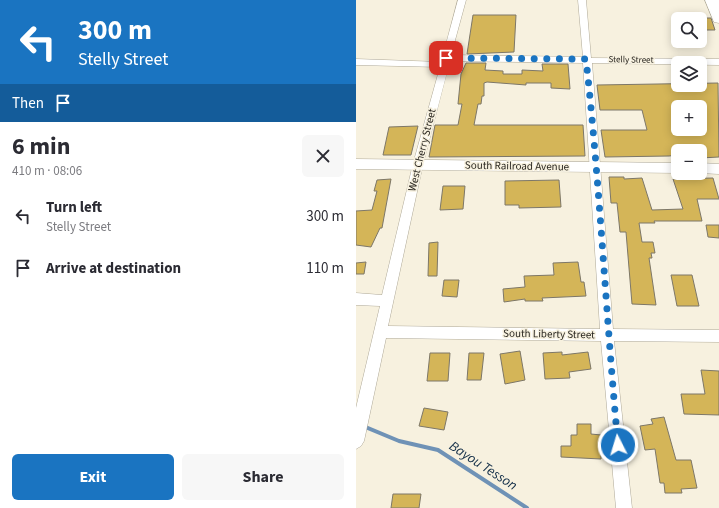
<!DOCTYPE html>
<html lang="en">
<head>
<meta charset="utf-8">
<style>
	:root { --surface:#fff; --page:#f7f7f7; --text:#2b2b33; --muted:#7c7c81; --accent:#1a74c1 }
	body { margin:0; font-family:"Source Sans 3",sans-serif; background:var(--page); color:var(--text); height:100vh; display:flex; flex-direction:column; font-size:15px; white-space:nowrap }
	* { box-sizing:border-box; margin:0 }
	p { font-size:13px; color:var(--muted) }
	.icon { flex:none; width:22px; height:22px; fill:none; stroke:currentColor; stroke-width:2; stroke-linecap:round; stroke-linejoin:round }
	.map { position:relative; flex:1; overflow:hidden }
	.side { display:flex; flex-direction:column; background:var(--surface); width:356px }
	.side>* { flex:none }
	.hud { background:#1a74c1; color:#fff; overflow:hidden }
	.tools { position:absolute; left:315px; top:12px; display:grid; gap:8px }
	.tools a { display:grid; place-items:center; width:36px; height:36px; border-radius:6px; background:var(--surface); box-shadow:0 2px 10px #0003; font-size:20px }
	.pin { position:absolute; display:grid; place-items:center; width:34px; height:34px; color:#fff; margin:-17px; border-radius:8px; box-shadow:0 2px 6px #0006 }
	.me { position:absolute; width:44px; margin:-22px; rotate:355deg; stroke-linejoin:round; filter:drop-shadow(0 0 3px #0008) }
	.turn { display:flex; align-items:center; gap:14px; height:84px; padding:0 12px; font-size:18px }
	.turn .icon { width:52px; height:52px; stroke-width:2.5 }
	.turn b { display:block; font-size:28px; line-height:34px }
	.then { display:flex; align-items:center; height:38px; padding:0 12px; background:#0003; gap:8px; font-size:15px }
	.round { display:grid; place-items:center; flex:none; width:42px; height:42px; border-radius:6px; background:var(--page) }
	.summary { display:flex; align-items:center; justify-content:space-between; height:68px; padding:0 12px }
	h1 { font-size:24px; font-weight:700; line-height:30px }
	.primary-button { display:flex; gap:8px; margin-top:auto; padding:8px 12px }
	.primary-button a { flex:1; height:46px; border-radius:6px; background:var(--accent); color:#fff; font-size:16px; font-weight:700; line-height:46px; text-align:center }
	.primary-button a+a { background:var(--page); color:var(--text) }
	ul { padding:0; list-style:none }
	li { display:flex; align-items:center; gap:12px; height:52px; padding:0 12px }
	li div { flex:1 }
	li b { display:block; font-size:15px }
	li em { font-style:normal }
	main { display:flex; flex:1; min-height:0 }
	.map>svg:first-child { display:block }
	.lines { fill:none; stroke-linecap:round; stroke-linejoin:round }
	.stream { stroke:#6f92b6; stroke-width:4 }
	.building { fill:#d4b558; stroke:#7d7768; fill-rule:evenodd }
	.street-casing { stroke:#afa998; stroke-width:1 }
	.secondary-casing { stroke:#afa998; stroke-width:1 }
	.highway-casing { stroke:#afa998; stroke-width:1 }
	.street { fill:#fff; fill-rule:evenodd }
	.secondary { fill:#fff; fill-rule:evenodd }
	.highway { fill:#fff; fill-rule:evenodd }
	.route { stroke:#1a74c1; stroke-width:7; stroke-dasharray:0 12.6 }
	.labels { text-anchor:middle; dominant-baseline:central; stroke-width:3; stroke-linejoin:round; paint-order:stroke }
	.far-street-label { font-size:9px; fill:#28251f; stroke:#f7f1df }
	.street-label { font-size:11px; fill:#28251f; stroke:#f7f1df }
	.near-water-label { font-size:14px; font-style:italic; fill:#112d47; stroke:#f7f1df }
</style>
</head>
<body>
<main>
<section class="side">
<div class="hud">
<div class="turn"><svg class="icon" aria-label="left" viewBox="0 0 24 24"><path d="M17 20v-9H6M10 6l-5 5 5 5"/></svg><div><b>300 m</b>Stelly Street</div></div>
<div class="then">Then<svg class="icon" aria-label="arrive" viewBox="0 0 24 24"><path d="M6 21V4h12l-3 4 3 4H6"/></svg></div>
</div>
<div class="summary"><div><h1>6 min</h1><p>410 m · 08:06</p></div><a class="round"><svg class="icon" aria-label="close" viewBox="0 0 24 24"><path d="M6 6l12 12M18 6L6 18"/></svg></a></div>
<ul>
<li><svg class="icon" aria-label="left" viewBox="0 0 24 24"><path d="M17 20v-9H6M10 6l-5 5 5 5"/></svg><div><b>Turn left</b><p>Stelly Street</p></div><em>300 m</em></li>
<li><svg class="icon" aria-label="arrive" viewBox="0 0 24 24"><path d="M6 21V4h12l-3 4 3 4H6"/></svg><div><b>Arrive at destination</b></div><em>110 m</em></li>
</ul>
<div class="primary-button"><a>Exit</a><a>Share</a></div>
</section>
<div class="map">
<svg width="363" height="508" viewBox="0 0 363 508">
	<rect width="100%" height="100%" fill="#f7f1df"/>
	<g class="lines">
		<path class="stream" d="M0,423L43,441L82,450L171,508"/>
	</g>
	<path class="building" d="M117,15H160L158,52L111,54Z
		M344,18H355L359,30H344Z
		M110,63H130L129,70L147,71V74H166V70L187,71L186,64H212L214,89L195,88V83H170V85L131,82L128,83V96H126L125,104H122L118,125H227L229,156L73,157L79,125H102L106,104H102L105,74Z
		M362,83L363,157L344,158V151H322V155L313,156L249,157L245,130H291L286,110H244L241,85ZM322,107H344V129L322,130Z
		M62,126L55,155H27L33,127Z
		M253,177H268V179L286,178L296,210L327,209L317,179L357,178L363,199H341L346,221H298L299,223H283L286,242H297L299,253H295L296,258H293L300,305L276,304L270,232H264L261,203H255Z
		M35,179L26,228H24L15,247L0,245V211L16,210L21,191H18L21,180Z
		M203,180L205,207L163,208V205H149V181Z
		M87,186H109L107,209L84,210Z
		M350,225H363V238L352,237Z
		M82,242L81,276H72L73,243Z
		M10,262L8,274H0V263Z
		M222,262L225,282H228L230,296L186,298L187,301H169V299L148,302L147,289L169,287L168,276L198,275L197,263Z
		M315,275H336L343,306H321Z
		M88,280H103L101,297L86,296Z
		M164,351L169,380L149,384L144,354Z
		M206,352V355L232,352L235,369L213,372L214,378L189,379L187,353Z
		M74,353H94L92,381H71Z
		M113,353H128L125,380H111Z
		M345,370L363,371V415L328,414L325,394H349Z
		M68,408L92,412L88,430L63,426Z
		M308,417L320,460H335L341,488L325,489L326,493H309L308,483H304L299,449L289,450L284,426L297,424L295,419Z
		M221,424H235V434L245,435V459L205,457V446H215V435H221Z
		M37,494H65L63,508H35Z"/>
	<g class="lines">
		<g class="street-casing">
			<path id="street" d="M102,0H110L95,55L227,57L222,0H230L235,58L363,59V65L236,63L257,329L363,330V342L258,341L276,508H260L245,341L30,338L8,441L5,446L0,449V408L24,306L0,305V293L26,295L57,164L84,67L0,65V59L85,62ZM94,61L227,63L244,329L32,326L67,164Z"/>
		</g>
		<g class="secondary-casing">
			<path id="secondary" d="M0,159L322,163L323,173L0,169Z
				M344,163L363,164V174L343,173Z"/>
		</g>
		<g class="highway-casing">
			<path id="highway" d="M349,0H363V23L358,22Z"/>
		</g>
		<use href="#street" class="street"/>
		<use href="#secondary" class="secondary"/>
		<use href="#highway" class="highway"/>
	</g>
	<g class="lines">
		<path class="route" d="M90,58L230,59C244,187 250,316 262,445"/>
	</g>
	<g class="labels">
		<g class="far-street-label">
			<text transform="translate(275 60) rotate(1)">Stelly Street</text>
		</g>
		<g class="street-label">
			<text transform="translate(66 150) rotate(-76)">West Cherry Street</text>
			<text transform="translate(161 166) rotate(1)">South Railroad Avenue</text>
			<text transform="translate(193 334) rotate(1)">South Liberty Street</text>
		</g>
		<g class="near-water-label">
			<text transform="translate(127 466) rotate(33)">Bayou Tesson</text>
		</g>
	</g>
</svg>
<div class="tools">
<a><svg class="icon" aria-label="search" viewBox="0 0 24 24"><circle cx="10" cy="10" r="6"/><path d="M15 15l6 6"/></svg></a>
<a><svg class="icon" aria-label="layers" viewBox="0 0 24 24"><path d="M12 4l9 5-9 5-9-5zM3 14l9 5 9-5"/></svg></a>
<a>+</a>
<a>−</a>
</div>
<div class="pin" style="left:90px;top:58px;background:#d93025"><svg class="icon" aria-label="arrive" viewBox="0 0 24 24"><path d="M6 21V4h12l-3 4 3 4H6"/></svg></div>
<svg class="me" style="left:262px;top:445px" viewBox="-20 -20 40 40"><circle r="17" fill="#1a74c1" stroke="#fff" stroke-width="3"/><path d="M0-11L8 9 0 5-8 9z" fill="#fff"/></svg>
</div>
</main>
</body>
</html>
